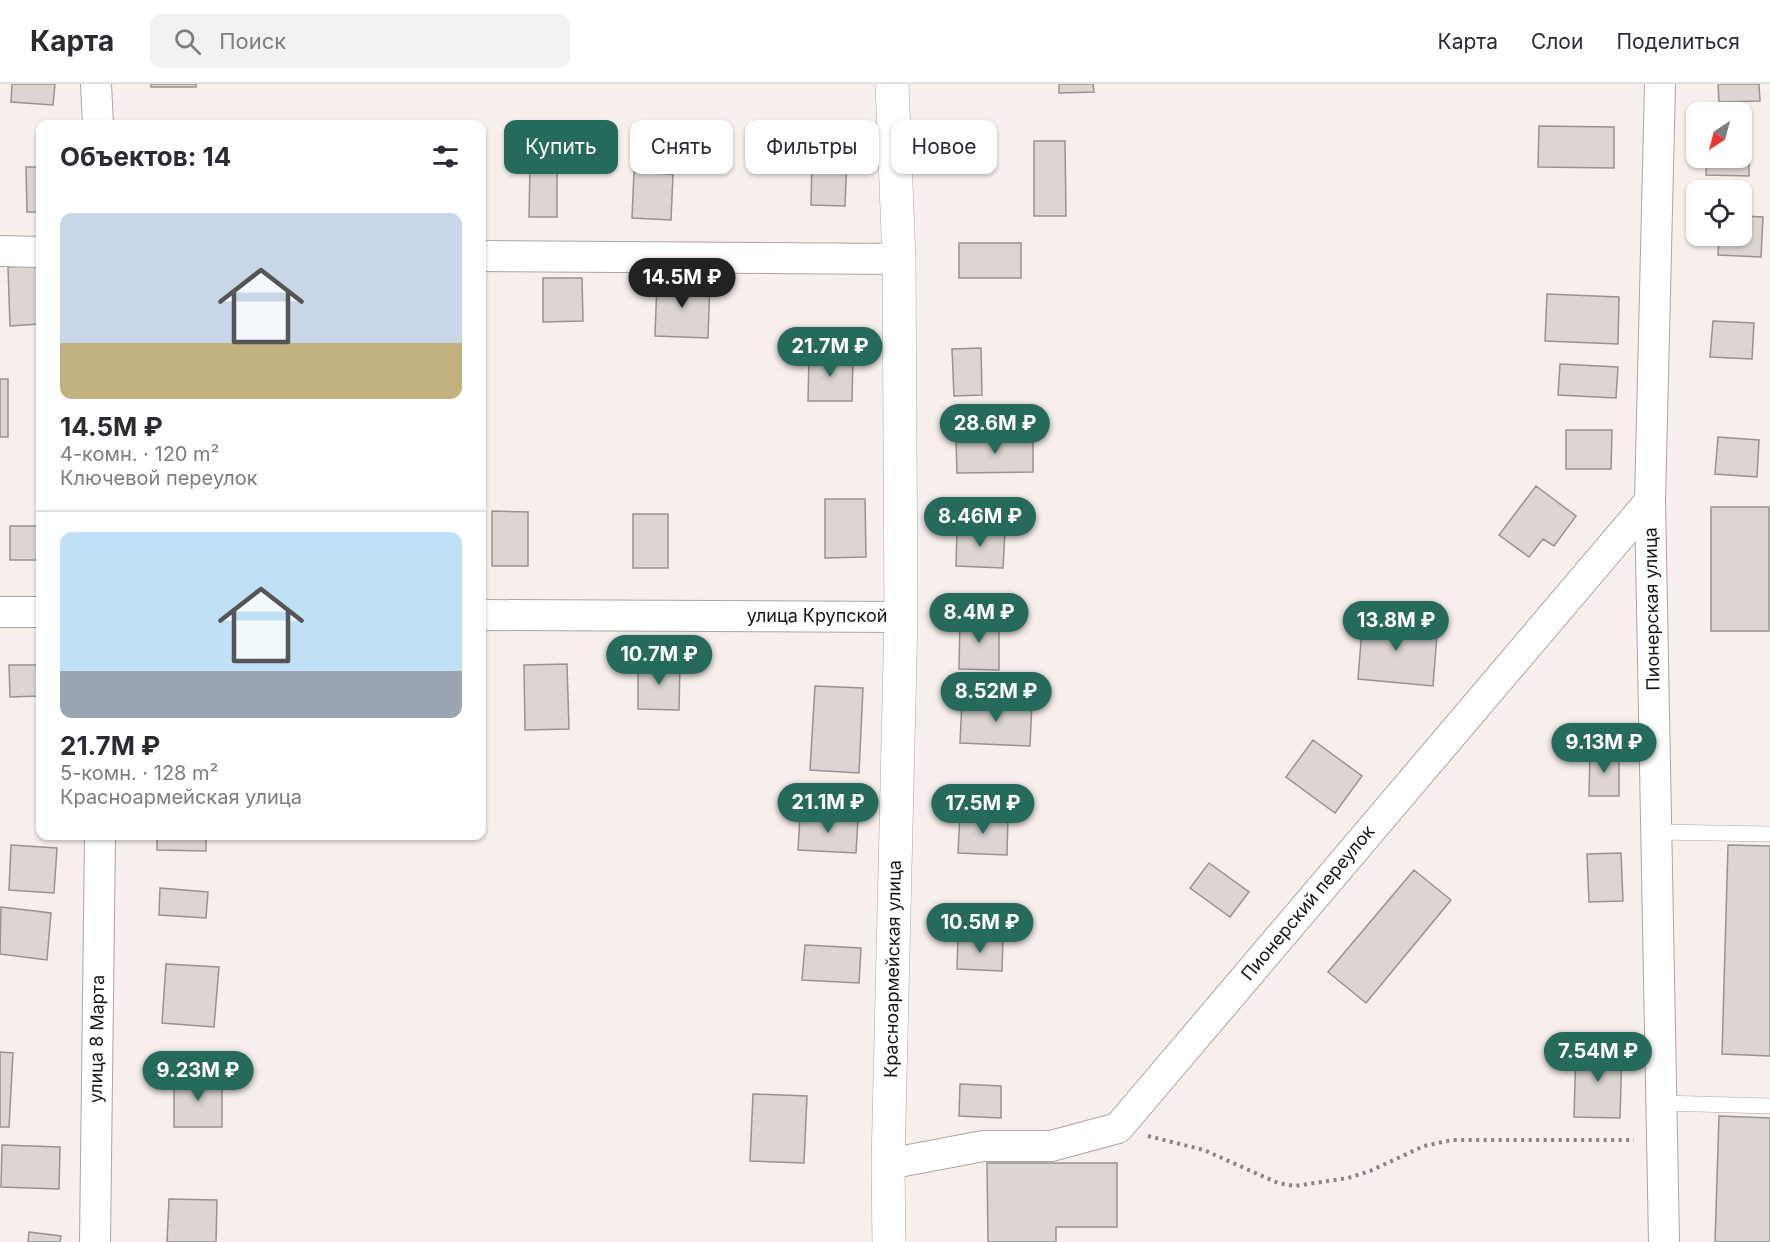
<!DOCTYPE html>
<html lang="ru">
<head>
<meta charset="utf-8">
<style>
  :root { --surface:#fff; --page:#f2f2f3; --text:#2b2b33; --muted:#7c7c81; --line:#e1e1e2; --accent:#266a5b }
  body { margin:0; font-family:Inter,sans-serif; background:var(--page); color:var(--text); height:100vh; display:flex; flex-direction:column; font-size:22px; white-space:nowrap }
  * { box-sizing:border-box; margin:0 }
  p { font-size:20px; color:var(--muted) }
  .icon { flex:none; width:33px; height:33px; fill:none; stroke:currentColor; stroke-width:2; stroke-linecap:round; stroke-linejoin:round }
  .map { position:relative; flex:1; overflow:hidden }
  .panel { position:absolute; left:36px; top:36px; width:450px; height:720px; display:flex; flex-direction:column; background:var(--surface); border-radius:12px; box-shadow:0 2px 4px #0004 }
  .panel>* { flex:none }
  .top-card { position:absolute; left:504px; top:36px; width:570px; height:54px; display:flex; gap:12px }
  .needle { width:39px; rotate:216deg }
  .fabs { position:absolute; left:1686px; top:18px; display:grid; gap:12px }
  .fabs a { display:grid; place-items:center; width:66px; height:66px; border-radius:12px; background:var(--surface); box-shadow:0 2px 4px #0004; font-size:30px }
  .price { position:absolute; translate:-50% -51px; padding:0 14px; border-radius:21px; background:var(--accent); color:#fff; font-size:20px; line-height:39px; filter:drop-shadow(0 2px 3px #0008) }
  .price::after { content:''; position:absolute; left:50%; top:36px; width:18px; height:14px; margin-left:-9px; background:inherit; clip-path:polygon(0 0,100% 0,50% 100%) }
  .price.current { background:#222; color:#fff }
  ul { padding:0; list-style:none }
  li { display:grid; align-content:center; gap:12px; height:318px; padding:0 24px }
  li+li { border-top:2px solid var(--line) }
  li span { display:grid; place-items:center; height:186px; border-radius:12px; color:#555 }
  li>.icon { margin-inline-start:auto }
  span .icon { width:108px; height:108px; fill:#fffc; stroke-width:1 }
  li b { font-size:26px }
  h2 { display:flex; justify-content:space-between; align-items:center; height:72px; padding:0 24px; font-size:26px }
  .pill { padding:0 21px; border-radius:12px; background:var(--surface); box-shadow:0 2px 4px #0004; font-size:21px; line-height:54px }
  .pill.current { background:var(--accent); color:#fff }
  header { display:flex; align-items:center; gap:36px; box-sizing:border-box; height:84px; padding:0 30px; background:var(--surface); border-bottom:2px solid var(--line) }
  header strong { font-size:28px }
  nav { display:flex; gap:33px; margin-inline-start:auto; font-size:21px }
  .search { width:420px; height:54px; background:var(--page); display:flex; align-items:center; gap:15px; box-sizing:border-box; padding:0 21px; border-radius:12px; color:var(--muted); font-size:22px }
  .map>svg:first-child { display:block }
  .building { fill:#dcd5d2; stroke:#989290; stroke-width:1.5 }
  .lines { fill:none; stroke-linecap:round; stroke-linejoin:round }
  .service-casing { stroke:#aca5a3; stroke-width:16 }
  .minor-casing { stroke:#aca5a3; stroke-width:32 }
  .tertiary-casing { stroke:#aca5a3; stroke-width:34 }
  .path { stroke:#898482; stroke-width:4; stroke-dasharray:3 4.5; stroke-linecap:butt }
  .service { stroke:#fff; stroke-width:15 }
  .minor { stroke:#fff; stroke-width:30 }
  .tertiary { stroke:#fff; stroke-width:33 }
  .labels { text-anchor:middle; stroke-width:5; stroke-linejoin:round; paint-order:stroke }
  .street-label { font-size:18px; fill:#181514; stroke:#fff }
</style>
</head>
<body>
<header>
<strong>Карта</strong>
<div class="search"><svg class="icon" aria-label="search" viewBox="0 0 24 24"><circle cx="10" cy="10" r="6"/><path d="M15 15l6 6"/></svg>Поиск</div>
<nav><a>Карта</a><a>Слои</a><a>Поделиться</a></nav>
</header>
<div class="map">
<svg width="1770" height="1158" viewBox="0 0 1770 1158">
  <rect width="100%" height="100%" fill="#f6efec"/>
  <path class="building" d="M12 0H55L53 21 11 18Z
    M151 0H196V3H151Z
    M1059 0H1093L1094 8 1059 9Z
    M1718 0H1759L1760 17 1719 18Z
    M1539 42 1614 43V84L1538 83Z
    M1034 57H1065L1066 132H1034Z
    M1742 59H1749V92L1706 91 1707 74H1742Z
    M812 72 847 73 845 122 811 121Z
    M530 81H557V133H529Z
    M26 83H40V128H27Z
    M482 88H485L483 133H482Z
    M634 88 673 90 671 136 632 134Z
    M1742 132 1763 133 1761 173 1718 171 1719 152H1742Z
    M959 159H1021V194H959Z
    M40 181V240L10 242 8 183Z
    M543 194H582L583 237 543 238Z
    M657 196 710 198 708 254 655 252Z
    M1547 210 1619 213 1618 260 1545 257Z
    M1713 237 1754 239 1752 275 1710 273Z
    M981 264 982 311 954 312 952 265Z
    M809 271 853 272 852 317H808Z
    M1560 280 1618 283 1616 314 1558 311Z
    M0 295H8V353H0Z
    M1566 346H1612L1611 385H1566Z
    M1033 353V388L957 389 956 355Z
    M1718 353 1759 356 1757 393 1715 390Z
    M1536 402 1576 432 1554 462 1543 455 1529 473 1499 451Z
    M825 415H865L866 473 825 474Z
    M1711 423H1769V547H1711Z
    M492 427 528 428V482H492Z
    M633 430H668V484H633Z
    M10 442H40V476H10Z
    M957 445 1005 447 1003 484 956 482Z
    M1363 531 1415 535 1414 548 1437 550 1433 602 1358 595Z
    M960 534 999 535V586L959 585Z
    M638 579 680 580 679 626 638 625Z
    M567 580 569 645 525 646 524 581Z
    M9 581H40V612L10 613Z
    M815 602 863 604 859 689 810 686Z
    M962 616 1032 619 1030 662 960 659Z
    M1313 656 1362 692 1335 729 1286 693Z
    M1590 667H1619V712H1589Z
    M960 730 1008 732 1007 771 958 769Z
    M800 732 858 735 856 769 798 766Z
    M157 752H206V767L157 766Z
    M11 761 57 764 54 809 9 806Z
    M1728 761 1770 762V972L1722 970Z
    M1621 769 1623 817 1589 818 1587 770Z
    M1209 779 1249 808 1230 833 1190 804Z
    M1414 786 1451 816 1366 919 1328 888Z
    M160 804 208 808 206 834 159 831Z
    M1 823 51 829 47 876 0 870Z
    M958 852 1003 854 1002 887 957 885Z
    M805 861 861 864 859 899 802 896Z
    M166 880 219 883 214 943 162 939Z
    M1576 963 1622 964 1620 1034 1574 1033Z
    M0 968 13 969 9 1043H0Z
    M174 994H222V1043H174Z
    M960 1000 1001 1002V1034L959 1032Z
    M753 1010 807 1012 804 1079 750 1077Z
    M1719 1032 1770 1034V1158H1715Z
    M2 1061 60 1063 59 1105 1 1103Z
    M987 1079H1117V1143H1056V1158H988Z
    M169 1115 217 1116 216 1158H167Z
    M29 1148 61 1152 60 1158H28Z"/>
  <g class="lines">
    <defs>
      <path id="service" d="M1656 748 1770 750
        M1661 1019 1770 1022"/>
      <path id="minor" d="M96 0 98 40
        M1660 0 1650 417 1664 1158
        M0 167 40 168
        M482 172 899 175
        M0 528H40
        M482 531 901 533
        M888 1080 983 1062H1051L1118 1044 1650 417
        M95 1158 100 752"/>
      <path id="tertiary" d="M889 1158 888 1080 901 533 899 175 892 0"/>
    </defs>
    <use href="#service" class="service-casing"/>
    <use href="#minor" class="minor-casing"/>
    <use href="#tertiary" class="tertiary-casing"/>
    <path class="path" d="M1148 1052 1204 1066 1278 1099 1295 1102 1348 1094 1370 1087 1424 1062 1452 1056H1634"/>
    <use href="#service" class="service"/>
    <use href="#minor" class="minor"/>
    <use href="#tertiary" class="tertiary"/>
  </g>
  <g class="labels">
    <g class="street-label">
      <text transform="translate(1652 525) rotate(-91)" y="6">Пионерская улица</text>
      <text x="817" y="538">улица Крупской</text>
      <text transform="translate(1308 819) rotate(-50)" y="6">Пионерский переулок</text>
      <text transform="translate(893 885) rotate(-89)" y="6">Красноармейская улица</text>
      <text transform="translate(97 955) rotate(-89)" y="6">улица 8 Марта</text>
    </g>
  </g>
</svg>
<div class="fabs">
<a><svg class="needle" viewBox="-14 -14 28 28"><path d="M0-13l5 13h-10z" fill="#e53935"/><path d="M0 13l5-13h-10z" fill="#7c7c81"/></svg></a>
<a><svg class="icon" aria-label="locate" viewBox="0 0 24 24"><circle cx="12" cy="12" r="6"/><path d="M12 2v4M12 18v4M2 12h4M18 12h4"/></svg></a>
</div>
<b class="price current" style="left:682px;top:225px">14.5M ₽</b>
<b class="price" style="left:830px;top:294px">21.7M ₽</b>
<b class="price" style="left:995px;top:371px">28.6M ₽</b>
<b class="price" style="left:980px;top:464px">8.46M ₽</b>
<b class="price" style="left:979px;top:560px">8.4M ₽</b>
<b class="price" style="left:1396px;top:568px">13.8M ₽</b>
<b class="price" style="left:659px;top:602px">10.7M ₽</b>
<b class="price" style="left:996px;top:639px">8.52M ₽</b>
<b class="price" style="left:1604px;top:690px">9.13M ₽</b>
<b class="price" style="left:828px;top:750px">21.1M ₽</b>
<b class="price" style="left:983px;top:751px">17.5M ₽</b>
<b class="price" style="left:980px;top:870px">10.5M ₽</b>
<b class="price" style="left:1598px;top:999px">7.54M ₽</b>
<b class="price" style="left:198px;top:1018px">9.23M ₽</b>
<div class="top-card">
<a class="pill current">Купить</a>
<a class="pill">Снять</a>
<a class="pill">Фильтры</a>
<a class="pill">Новое</a>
</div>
<section class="panel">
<h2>Объектов: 14<svg class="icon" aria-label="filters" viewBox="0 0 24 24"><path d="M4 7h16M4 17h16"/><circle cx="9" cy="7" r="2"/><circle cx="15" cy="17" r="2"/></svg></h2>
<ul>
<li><span style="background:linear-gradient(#c9d6e8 70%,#c2b280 0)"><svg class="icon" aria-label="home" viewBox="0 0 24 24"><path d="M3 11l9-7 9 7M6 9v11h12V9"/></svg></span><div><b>14.5M ₽</b><p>4-комн. · 120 m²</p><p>Ключевой переулок</p></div></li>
<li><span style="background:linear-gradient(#bfe0f5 75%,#9aa5b1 0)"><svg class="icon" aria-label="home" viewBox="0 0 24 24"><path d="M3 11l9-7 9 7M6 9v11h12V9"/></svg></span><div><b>21.7M ₽</b><p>5-комн. · 128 m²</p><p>Красноармейская улица</p></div></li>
</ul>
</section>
</div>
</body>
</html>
